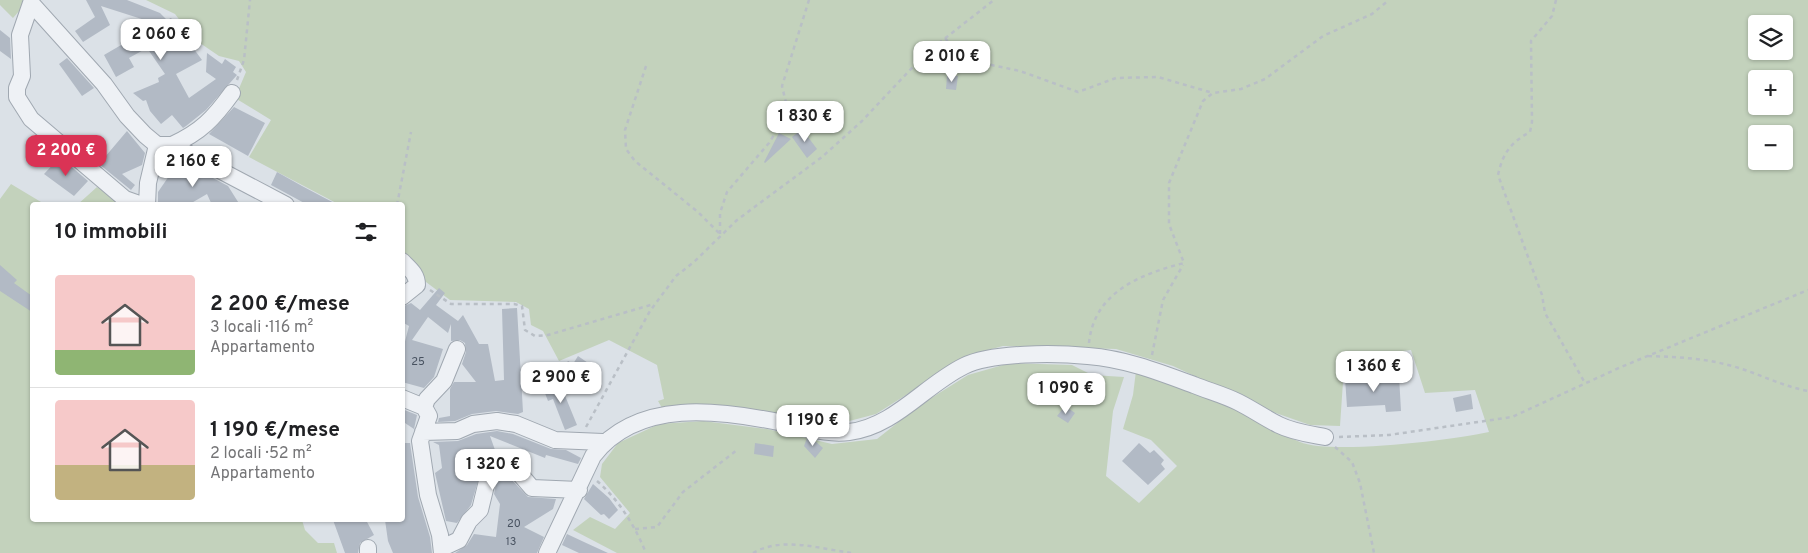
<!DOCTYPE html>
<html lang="it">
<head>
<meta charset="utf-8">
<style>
  :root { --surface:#fff; --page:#f6f6f6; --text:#202124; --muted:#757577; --line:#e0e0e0; --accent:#da3355 }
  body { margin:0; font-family:Overpass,sans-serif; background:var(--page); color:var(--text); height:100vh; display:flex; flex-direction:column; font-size:19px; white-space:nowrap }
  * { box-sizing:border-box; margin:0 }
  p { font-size:16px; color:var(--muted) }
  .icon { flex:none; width:28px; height:28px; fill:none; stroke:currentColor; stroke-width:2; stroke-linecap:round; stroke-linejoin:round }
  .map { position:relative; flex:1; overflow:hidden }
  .sheet { position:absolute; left:30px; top:202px; width:375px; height:320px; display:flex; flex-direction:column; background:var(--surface); border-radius:5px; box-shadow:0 1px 4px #0004 }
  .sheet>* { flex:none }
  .controls { position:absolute; left:1748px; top:15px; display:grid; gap:10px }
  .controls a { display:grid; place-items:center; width:45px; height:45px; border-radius:5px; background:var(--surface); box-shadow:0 1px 4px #0004; font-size:25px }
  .price { position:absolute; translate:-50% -42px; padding:0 11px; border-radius:10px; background:#fff; color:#222; font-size:16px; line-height:32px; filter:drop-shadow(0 1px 2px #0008) }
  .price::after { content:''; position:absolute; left:50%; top:30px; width:15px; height:11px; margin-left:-8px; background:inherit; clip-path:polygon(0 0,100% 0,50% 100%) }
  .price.selected { background:var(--accent); color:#fff }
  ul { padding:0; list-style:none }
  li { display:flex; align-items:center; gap:15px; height:125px; padding:0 25px }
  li+li { border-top:1px solid var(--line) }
  li span { display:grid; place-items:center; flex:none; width:140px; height:100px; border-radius:5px; color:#555 }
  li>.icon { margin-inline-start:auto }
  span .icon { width:60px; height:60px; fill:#fffc; stroke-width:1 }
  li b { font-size:21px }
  h2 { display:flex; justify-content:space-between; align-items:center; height:60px; padding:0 25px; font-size:21px }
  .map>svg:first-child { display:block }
  .green { fill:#c3d2bc; fill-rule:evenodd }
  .building { fill:#b2bac5 }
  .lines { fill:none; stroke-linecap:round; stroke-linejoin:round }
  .minor-casing { stroke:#a0a8b1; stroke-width:18 }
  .path { stroke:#b9bfc6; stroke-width:2.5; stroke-dasharray:4 4; stroke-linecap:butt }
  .minor { stroke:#eef1f5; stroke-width:16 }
  .labels { text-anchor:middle; stroke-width:5; stroke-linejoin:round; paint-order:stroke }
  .number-label { font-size:11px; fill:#485260 }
</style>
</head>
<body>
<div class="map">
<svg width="1808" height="553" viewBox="0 0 1808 553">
  <rect width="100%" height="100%" fill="#dbe1e7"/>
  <path class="green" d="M0 0H25L26 3 13 18 0 5Z
    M146 0H1808V553H617L573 530 590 517 615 529 630 513 600 477 602 464 618 443 659 424 703 421 767 429 832 444 877 439 920 405 968 375 1010 363 1072 365 1092 375 1124 377 1113 411 1106 476 1139 503 1177 466 1151 440 1123 429 1133 395 1136 371C1175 380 1213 398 1249 415 1266 424 1282 435 1300 442 1330 455 1454 440 1489 432L1475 390 1425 393 1411 350 1388 353 1344 367 1340 426 1310 425 1270 411 1173 366 1116 349 1003 346 969 355 876 414 838 424 788 417 662 408 658 401 664 399 657 365 609 340 559 361 543 331 531 325 529 309 516 302 450 300 422 279 403 254 402 205H340L249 157 271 120 235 98 246 72 239 61 219 56 194 39 175 14ZM1756 24H1784V51H1756ZM1756 79H1784V106H1756ZM1756 134H1784V161H1756Z
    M11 184 46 205H32V520H302L305 530 318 543H334L337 553H0V199Z
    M97 187 124 205H77Z"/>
  <path class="building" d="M86 0H127L160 13 167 20 171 18 202 60 176 74 189 98 216 79 206 72 207 53 222 64 225 59 236 67 233 72 237 75 206 110 186 126 183 128 172 115 161 124 150 111 146 100 143 101 133 93 159 82 158 78 165 74 147 48 129 58 134 67 116 77 104 55 128 41 125 36 151 22 101 6 110 25 83 42 75 31 95 17Z
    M0 30 10 38 11 59 0 51Z
    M67 58 94 88 82 96 59 64Z
    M947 76H958L956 90 946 89Z
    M234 107 265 123 248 156 209 134Z
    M802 129 817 149 807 158 792 137Z
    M127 131 145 153 142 165 122 174 135 185 131 190 99 164Z
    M779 133 791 139 765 163 764 162Z
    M60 157 88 181 74 196 44 174Z
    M179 160 228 186 240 205H212L207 194 188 205H158V192L169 176 165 173Z
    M277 172 302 186 338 205H308L271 185Z
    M0 265 17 280 14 283 32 296V312L0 291Z
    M439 288 445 293 436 305 458 321 463 315 479 344H488L495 381 504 380 502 309 517 308 523 412 518 414 496 411 472 414 455 421 438 422 439 418 450 416V389L454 382H476L462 364 466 352 465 343 460 340 451 341V324L448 333 428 317 412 340 443 349 434 377 424 388 402 382V353L409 326 402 322V307L411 303 420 310Z
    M578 356 591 365 588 369 597 376 590 386 580 380 578 383 561 371 568 361 573 364Z
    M1399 376 1401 411 1386 412 1385 405 1347 407 1345 378 1366 377 1367 379Z
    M559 381 577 425 565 430 553 399 548 401 543 388Z
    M1471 394 1473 409 1456 412 1453 398Z
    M1065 406 1075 413 1068 423 1057 416Z
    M402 409 417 415 414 429 402 421Z
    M497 431 513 434 551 449 566 450 581 458 578 464 546 455 545 458 490 436 504 475 506 474 528 497 556 499 553 509 524 527 544 537 537 553H455L467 545 474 534 496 537 500 504 494 494 497 479 490 471 480 474 471 505 457 523 446 521 435 473 442 468 439 445 433 442 458 441 476 434Z
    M807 438 815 441 823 448 815 458 804 446Z
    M402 443H410L418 497 430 537 432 553H393L388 541 385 520H402Z
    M755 443 774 446 773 457 754 454Z
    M1139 443 1150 453 1154 450 1164 460 1161 464 1165 469 1148 485 1122 461Z
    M593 484 609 498 618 510 609 519 604 514 601 515 584 499Z
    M333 520H366L374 535 360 543 358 553H345Z
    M567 534 584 542 608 553H579L562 545Z"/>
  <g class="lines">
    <defs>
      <path id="minor" d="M172 145C201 132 214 118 232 93
        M142 205 125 199 31 119 17 97V88L22 76 20 35 31 3 104 84 127 116 145 135 157 145H172L286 205
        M147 205 148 183 157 145
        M402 261C410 269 417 274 417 285L402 297
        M402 398 424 407 429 416 420 441 428 495 440 535 442 553
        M424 407 427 399 444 381 457 349
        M423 432 457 431 473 424 497 421 516 424 555 440 603 442
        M512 465 532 488 579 490
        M368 548V553
        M442 548 459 540 469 521 480 510 487 481
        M547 553 593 456C638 398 720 410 783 423 805 427 827 435 849 432 894 427 925 385 964 366 992 352 1057 353 1088 356 1126 359 1159 372 1194 385 1209 391 1224 395 1238 402 1252 409 1265 418 1279 425 1293 432 1309 434 1325 437"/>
    </defs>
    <use href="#minor" class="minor-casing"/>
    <path class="path" d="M1556 0 1552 16 1531 41 1532 122 1530 132C1510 143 1503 153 1498 175L1542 295 1545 313 1585 383
      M945 38 963 59 1020 71 1078 92 1116 78 1158 77 1213 93
      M646 66 625 130 626 149 635 161 698 212 719 233
      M237 80 244 60 250 0
      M397 205 411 132
      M720 234V213L727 192 769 143 783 120 787 107 782 86 809 0
      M430 290 451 304H514L522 306 525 330 535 336 548 335 654 304
      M1089 343C1094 292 1141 274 1184 263L1169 224V183L1203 101 1213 93 1241 89 1265 79 1323 36 1372 14 1389 0
      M1152 355 1163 300 1183 265
      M1648 356C1677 357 1704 358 1732 366 1758 373 1781 386 1808 391
      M586 427 650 311 676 276 694 262 737 220 822 157 862 121 925 54 994 0
      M1339 437 1389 435 1512 417 1621 367 1808 290
      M1335 447 1352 462 1360 483 1374 553
      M597 481C619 500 635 526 646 553
      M635 529 657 527 683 492 737 450
      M753 553C782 536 820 549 852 553"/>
    <use href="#minor" class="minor"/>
  </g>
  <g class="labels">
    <g class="number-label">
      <text x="418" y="365">25</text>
      <text x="514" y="527">20</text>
      <text x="511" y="545">13</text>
    </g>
  </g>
</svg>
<div class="controls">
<a><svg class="icon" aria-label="layers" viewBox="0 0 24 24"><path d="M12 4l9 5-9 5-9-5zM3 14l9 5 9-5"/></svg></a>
<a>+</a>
<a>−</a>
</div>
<b class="price" style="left:161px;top:61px">2 060 €</b>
<b class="price" style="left:952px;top:83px">2 010 €</b>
<b class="price" style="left:805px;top:143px">1 830 €</b>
<b class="price selected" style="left:66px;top:177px">2 200 €</b>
<b class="price" style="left:193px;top:188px">2 160 €</b>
<b class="price" style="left:1374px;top:393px">1 360 €</b>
<b class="price" style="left:561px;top:404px">2 900 €</b>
<b class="price" style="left:1066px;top:415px">1 090 €</b>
<b class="price" style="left:813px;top:447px">1 190 €</b>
<b class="price" style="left:493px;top:491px">1 320 €</b>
<section class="sheet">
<h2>10 immobili<svg class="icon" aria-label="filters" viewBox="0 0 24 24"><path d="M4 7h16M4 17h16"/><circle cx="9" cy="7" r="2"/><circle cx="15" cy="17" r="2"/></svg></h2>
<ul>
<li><span style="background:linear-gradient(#f6c9c9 75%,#8fb573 0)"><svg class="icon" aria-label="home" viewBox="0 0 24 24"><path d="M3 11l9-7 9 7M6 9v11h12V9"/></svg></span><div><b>2 200 €/mese</b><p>3 locali · 116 m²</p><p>Appartamento</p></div></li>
<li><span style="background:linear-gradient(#f6c9c9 65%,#c2b280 0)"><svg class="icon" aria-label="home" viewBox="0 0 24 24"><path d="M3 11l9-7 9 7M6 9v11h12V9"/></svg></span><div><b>1 190 €/mese</b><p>2 locali · 52 m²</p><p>Appartamento</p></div></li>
</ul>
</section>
</div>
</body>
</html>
